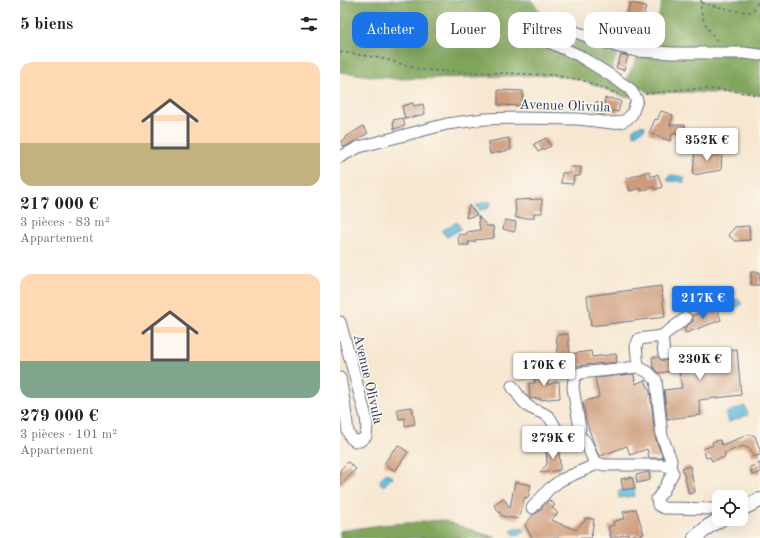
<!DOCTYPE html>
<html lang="fr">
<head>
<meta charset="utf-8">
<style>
  :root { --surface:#fff; --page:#f6f6f6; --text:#202124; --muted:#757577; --accent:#1a73e8 }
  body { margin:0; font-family:"Old Standard TT",serif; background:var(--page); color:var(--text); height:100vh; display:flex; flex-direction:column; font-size:15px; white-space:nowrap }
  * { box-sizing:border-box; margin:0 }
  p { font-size:13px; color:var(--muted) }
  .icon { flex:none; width:22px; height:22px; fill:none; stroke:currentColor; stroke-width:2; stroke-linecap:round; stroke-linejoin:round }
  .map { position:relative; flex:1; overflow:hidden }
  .drawer { display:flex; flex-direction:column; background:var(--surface); width:340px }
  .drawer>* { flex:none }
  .banner { position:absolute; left:12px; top:12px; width:348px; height:36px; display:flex; gap:8px }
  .controls { position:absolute; left:372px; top:490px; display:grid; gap:8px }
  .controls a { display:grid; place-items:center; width:36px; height:36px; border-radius:8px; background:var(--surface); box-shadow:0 4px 16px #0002; font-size:20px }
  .price { position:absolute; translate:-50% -34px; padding:0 9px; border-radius:4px; background:#fff; color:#222; font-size:13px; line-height:26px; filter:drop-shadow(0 1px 2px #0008) }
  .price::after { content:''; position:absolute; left:50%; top:24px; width:12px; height:9px; margin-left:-6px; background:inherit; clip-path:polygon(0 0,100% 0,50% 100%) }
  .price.selected { background:var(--accent); color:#fff }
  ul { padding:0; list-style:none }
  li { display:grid; align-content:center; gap:8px; height:212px; padding:0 20px }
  li span { display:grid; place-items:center; height:124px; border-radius:12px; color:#555 }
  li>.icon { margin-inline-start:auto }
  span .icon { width:72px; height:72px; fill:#fffc; stroke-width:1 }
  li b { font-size:17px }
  h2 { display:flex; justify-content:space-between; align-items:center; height:48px; padding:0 20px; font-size:17px }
  .pill { padding:0 14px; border-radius:12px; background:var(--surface); box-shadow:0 4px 16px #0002; font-size:14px; line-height:36px }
  .pill.selected { background:var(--accent); color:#fff }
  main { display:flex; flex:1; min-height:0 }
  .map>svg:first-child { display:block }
  .forest { fill:#80a65c; stroke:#4e6a5d }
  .water { fill:#5ebbdc; stroke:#3c759d }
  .building { fill:#ce9c7a }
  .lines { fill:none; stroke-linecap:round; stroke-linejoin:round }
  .minor-casing { stroke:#686f86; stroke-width:13 }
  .major-casing { stroke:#686f86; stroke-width:16 }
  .path { stroke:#686f86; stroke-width:1.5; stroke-dasharray:3 3; stroke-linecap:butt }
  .minor { stroke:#fff; stroke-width:11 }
  .major { stroke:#fff; stroke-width:14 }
  .labels { text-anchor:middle; stroke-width:3.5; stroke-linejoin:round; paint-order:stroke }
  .street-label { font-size:14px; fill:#1b2f5e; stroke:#fbf7ec }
</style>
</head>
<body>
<main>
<section class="drawer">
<h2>5 biens<svg class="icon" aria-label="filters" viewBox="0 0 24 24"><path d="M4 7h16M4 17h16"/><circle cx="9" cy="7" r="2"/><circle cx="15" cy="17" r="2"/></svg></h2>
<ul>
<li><span style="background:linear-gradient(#ffd9b3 65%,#c2b280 0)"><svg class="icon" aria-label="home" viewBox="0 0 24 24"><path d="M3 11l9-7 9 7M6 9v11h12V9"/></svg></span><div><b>217 000 €</b><p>3 pièces · 83 m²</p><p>Appartement</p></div></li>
<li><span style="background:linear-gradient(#ffd9b3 70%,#7fa58c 0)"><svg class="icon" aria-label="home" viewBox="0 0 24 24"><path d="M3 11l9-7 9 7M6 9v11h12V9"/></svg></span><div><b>279 000 €</b><p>3 pièces · 101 m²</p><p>Appartement</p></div></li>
</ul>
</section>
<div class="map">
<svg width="420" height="538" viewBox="0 0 420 538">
  <rect width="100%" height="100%" fill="#fbf7ec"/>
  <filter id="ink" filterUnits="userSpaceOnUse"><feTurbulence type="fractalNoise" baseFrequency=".025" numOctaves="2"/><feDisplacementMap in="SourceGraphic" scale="8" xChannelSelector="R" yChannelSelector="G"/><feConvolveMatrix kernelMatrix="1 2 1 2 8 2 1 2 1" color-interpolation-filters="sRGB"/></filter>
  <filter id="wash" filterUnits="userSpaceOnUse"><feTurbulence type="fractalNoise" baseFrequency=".012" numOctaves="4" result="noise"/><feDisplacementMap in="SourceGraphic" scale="16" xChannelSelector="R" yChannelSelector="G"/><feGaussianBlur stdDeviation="0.9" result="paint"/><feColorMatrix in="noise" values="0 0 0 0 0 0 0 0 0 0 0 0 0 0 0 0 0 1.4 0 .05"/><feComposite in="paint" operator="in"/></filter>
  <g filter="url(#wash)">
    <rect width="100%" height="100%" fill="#f7e7d1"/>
    <path class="forest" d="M0 0H191L209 23 279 47 270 74 295 95 285 97 242 80 213 75 56 79 0 72Z
      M317 0H420V95L349 92 310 93 286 79 317 22 322 2Z
      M102 520 156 538H0V531L41 525Z"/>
    <path class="water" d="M301 125 305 126V128L296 135 293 134V131L295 128Z
      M389 133 393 136 389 143 390 147 386 149 381 145Z
      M330 175 340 176 345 178 343 183 340 181H328V179Z
      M145 202H151L149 208 139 210 137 208V205Z
      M117 222 121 229 107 237 102 231Z
      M399 299 402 305 388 310 385 308 386 303Z
      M405 406 408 415 389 422 386 413Z
      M46 473 53 477 52 479H50L45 485H42L40 483 41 478Z
      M295 488 294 496 279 498 278 491Z
      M174 528H183L185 530 182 533 174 535 171 532Z"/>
    <g id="blocks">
      <path class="building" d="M290 3 306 6 302 23 297 22 296 27 287 25 288 20H286Z
        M281 55 288 56 284 70 276 68Z
        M158 90 183 91 182 106 158 105Z
        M265 98 268 99 269 98 281 101 278 112 268 110 267 113 254 109 256 102 264 104Z
        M73 103 74 106 83 104 85 114 65 119 62 106Z
        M321 111 333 115 330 125H345V133L332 134 330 141 309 133 315 119 317 120Z
        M63 118 65 126 54 129 53 120Z
        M23 126 28 133 4 147 1 141 6 139V137Z
        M169 138 171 150 150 154 148 142Z
        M206 138 211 146 198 152 194 144Z
        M355 150 382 151 381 170 353 175Z
        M230 167H241L240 176H234L233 184 221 183 222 173H230Z
        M309 171 311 177 318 174 322 187 315 190 314 187 301 191 300 188 290 191 286 179Z
        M202 199V213H194V218H176L175 200Z
        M129 205 137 215 126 218Z
        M138 216 147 226H153L154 238 135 240V242H128L129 245H119L118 235 127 234V232L140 230Z
        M165 220 176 222 175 230 174 232 163 229Z
        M409 226 410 240 395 241 388 235 395 227Z
        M411 272H420L419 285H411Z
        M321 286 325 317 251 326 247 296Z
        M376 307 381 320 346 333 344 328 353 321 352 316Z
        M228 334 230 354 251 351 252 357 276 354 277 362 233 366 234 369 222 371 221 363H219L216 335Z
        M397 349 401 395 359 400 361 415 327 419 324 390 342 388 339 370 318 373 313 367 312 357H318L321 360 324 361 329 359 357 355 358 357H362V360L378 357V351Z
        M207 370 208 385 219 381 220 398 199 400V398L190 399 189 383H195L194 371Z
        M294 374 295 384 305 380 310 392 315 437 323 458H309L307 449 290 455 287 446 260 456 257 452 246 421 243 402 259 397 255 378Z
        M72 407 75 424 65 426V418L59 419 57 409Z
        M410 434 415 436 420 450V455L413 457 410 449 403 446 384 453 385 457 372 461 370 457 366 458 363 449 373 445 372 442 380 440 382 445Z
        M58 445 68 452 55 471 44 464 54 449 55 450Z
        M211 445H219L220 470 200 473 207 464 206 449H211Z
        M8 462 16 469 0 486V470Z
        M420 463V473L412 475 410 467Z
        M350 466 355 492 349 494 342 468Z
        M309 472 310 480 297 483 296 475Z
        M292 477 295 488 283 490 281 479Z
        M175 482 191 485 188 498 185 497 178 519 162 516 154 505 163 498 170 508Z
        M209 500 215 505 212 508 218 513 211 520 236 530 241 524 245 521V518L254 519 251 538H192L185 525 193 515 197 513Z
        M296 509 304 534 296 536 295 534 289 536 288 534 271 538 268 527 274 525 273 522 285 518 283 512Z"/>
    </g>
  </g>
  <g filter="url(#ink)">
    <use href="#blocks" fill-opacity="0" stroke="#686f86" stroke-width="1"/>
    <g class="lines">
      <defs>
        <path id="minor" d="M0 157 19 147 107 124 144 119 177 118 238 119 272 123 281 122 287 119 292 114 297 100 290 89 270 75 238 55 200 38 197 35 196 27C199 23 203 23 209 23L279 47 296 51 332 53H404L420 55
          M0 322 26 417 27 426 26 436 20 441H15L11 438 8 432 4 401 0 378
          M322 336 324 354
          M298 367 296 346 299 339 322 336 346 318
          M172 386C177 393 182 402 189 407 195 411 204 412 209 417 214 422 214 430 222 433 229 435 238 433 243 439 253 449 247 462 265 465H323L330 467 333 473 323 491 317 499 318 505 324 508 379 509
          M238 435 240 429 233 388 234 378 240 373 298 367 308 372 316 380 322 436 331 460 330 467
          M192 508 209 489 221 480 257 464"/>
        <path id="major" d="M401 509 420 500
          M355 538 369 526 381 519"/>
      </defs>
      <use href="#minor" class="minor-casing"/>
      <use href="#major" class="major-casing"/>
      <path class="path" d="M361 0C359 17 368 31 379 43
        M361 3 397 11 412 12 419 0
        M0 52 41 58 82 70 213 75 242 80 278 94
        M305 94 345 89H378L420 95"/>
      <use href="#minor" class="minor"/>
      <use href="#major" class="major"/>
    </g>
  </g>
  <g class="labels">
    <g class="street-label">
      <text transform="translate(225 105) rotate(2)" y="5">Avenue Olivula</text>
      <text transform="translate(29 379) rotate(77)" y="5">Avenue Olivula</text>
    </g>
  </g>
</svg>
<div class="controls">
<a><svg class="icon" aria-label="locate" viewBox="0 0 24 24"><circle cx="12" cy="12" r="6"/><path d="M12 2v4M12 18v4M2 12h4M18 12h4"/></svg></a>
</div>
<b class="price" style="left:367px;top:162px">352K €</b>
<b class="price selected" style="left:363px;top:320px">217K €</b>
<b class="price" style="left:360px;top:381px">230K €</b>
<b class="price" style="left:204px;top:387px">170K €</b>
<b class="price" style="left:213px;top:460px">279K €</b>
<div class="banner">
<a class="pill selected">Acheter</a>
<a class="pill">Louer</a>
<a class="pill">Filtres</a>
<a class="pill">Nouveau</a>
</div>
</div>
</main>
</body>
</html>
